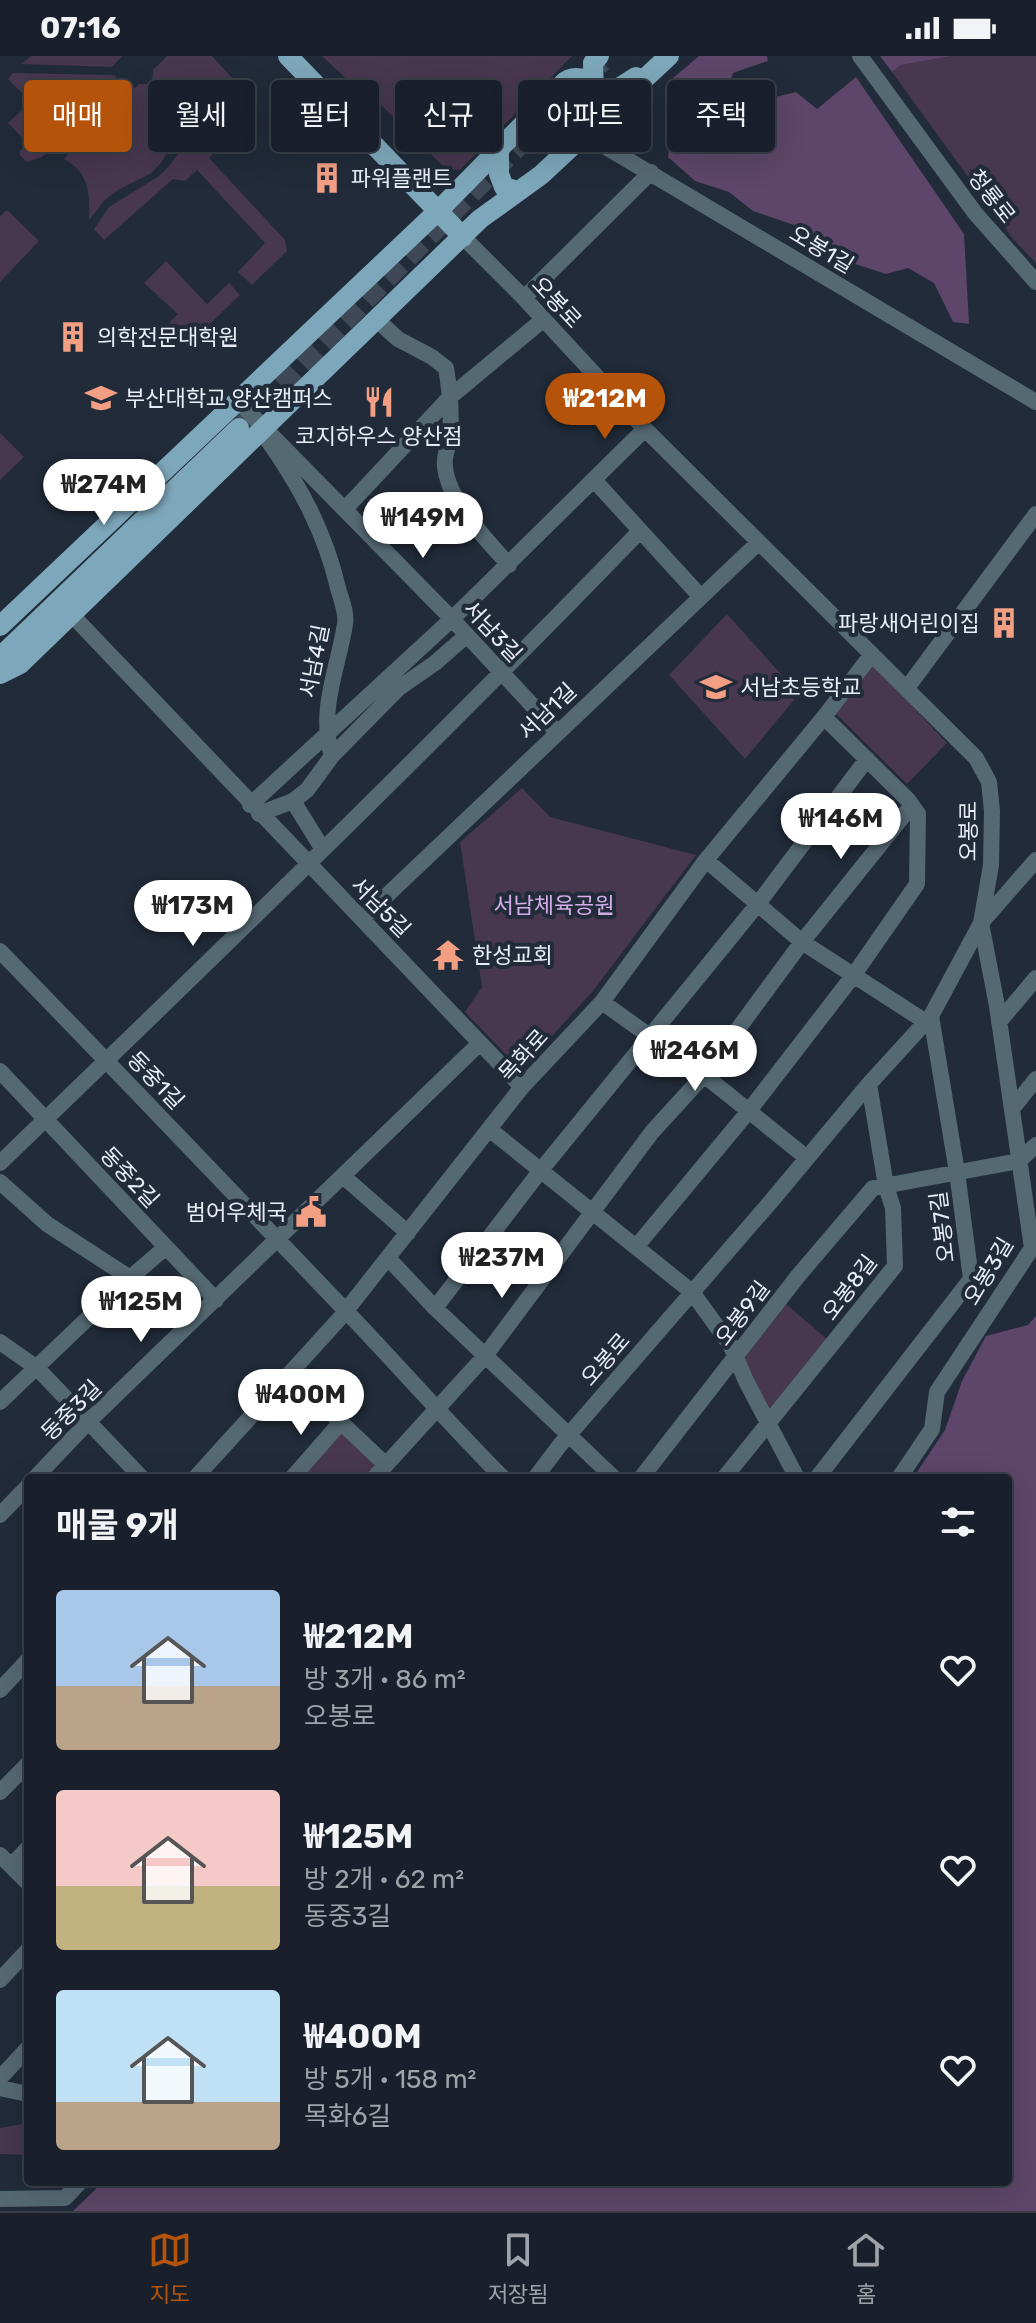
<!DOCTYPE html>
<html lang="ko">
<head>
<meta charset="utf-8">
<style>
  :root { --surface:#19202b; --page:#222833; --text:#f1f3f6; --muted:#9fa3a9; --line:#373e47; --accent:#b45309 }
  body { margin:0; font-family:Rubik,"Noto Sans KR",sans-serif; background:var(--page); color:var(--text); height:100vh; display:flex; flex-direction:column; font-size:30px; white-space:nowrap }
  * { box-sizing:border-box; margin:0 }
  p { font-size:26px; color:var(--muted) }
  .icon { flex:none; width:44px; height:44px; fill:none; stroke:currentColor; stroke-width:2; stroke-linecap:round; stroke-linejoin:round }
  .map { position:relative; flex:1; overflow:hidden }
  .details { position:absolute; left:24px; top:1418px; width:988px; height:712px; display:flex; flex-direction:column; background:var(--surface); border-radius:8px; box-shadow:0 8px 32px #0002,0 0 0 2px var(--line) }
  .details>* { flex:none }
  .top-card { position:absolute; left:24px; top:24px; width:988px; height:72px; display:flex; gap:16px }
  .price { position:absolute; translate:-50% -68px; padding:0 18px; border-radius:28px; background:#fff; color:#222; font-size:26px; line-height:52px; filter:drop-shadow(0 2px 4px #0008) }
  .price::after { content:''; position:absolute; left:50%; top:48px; width:24px; height:18px; margin-left:-12px; background:inherit; clip-path:polygon(0 0,100% 0,50% 100%) }
  .price.selected { background:var(--accent); color:#fff }
  ul { padding:0; list-style:none }
  li { display:flex; align-items:center; gap:24px; height:200px; padding:0 32px }
  li span { display:grid; place-items:center; flex:none; width:224px; height:160px; border-radius:8px; color:#555 }
  li>.icon { margin-inline-start:auto }
  span .icon { width:96px; height:96px; fill:#fffc; stroke-width:1 }
  li b { font-size:34px }
  h2 { display:flex; justify-content:space-between; align-items:center; height:96px; padding:0 32px; font-size:34px }
  .tag { padding:0 28px; border-radius:8px; background:var(--surface); box-shadow:0 8px 32px #0002,0 0 0 2px var(--line); font-size:28px; line-height:72px }
  .tag.selected { background:var(--accent); color:#fff }
  .status { display:flex; justify-content:space-between; align-items:center; height:56px; padding:0 40px; background:var(--surface); direction:ltr }
  .status svg { height:22px; fill:currentColor }
  .menu { display:flex; justify-content:space-around; align-items:center; height:112px; border-top:2px solid var(--line); background:var(--surface); font-size:22px; color:var(--muted) }
  .menu a { display:grid; justify-items:center; gap:4px }
  .menu .selected { color:var(--accent) }
  .map>svg:first-child { display:block }
  .green { fill:#47374f }
  .forest { fill:#5d4669 }
  .lines { fill:none; stroke-linecap:round; stroke-linejoin:round }
  .major-tunnel { stroke:#3f4856; stroke-width:20; stroke-dasharray:20 10; stroke-linecap:butt }
  .minor { stroke:#556973; stroke-width:16 }
  .major { stroke:#7da7ba; stroke-width:20 }
  .labels { text-anchor:middle; stroke-width:8; stroke-linejoin:round; paint-order:stroke }
  .poi-label { font-size:22px; fill:#e8eef7; stroke:#212b39; text-anchor:start }
  .street-label { font-size:22px; fill:#e8eef7; stroke:#212b39 }
  .park-label { font-size:22px; fill:#d4ade9; stroke:#212b39 }
</style>
</head>
<body>
<div class="status"><b>07:16</b><svg viewBox="0 0 49 12"><path d="M0 12V9h3v3zM5 12V6h3v6zM10 12V3h3v9zM15 12V0h3v12zM26 1h20v11H26zM47 4h2v5h-2z"/></svg></div>
<div class="map">
<svg width="1036" height="2155" viewBox="0 0 1036 2155">
  <rect width="100%" height="100%" fill="#212b39"/>
  <path class="green" d="M31 0H122L112 11 22 8Z
    M167 0H212L245 36 227 53 192 66 180 76 161 107 150 118 118 134 105 144 89 164C90 137 89 116 64 103L75 91 73 87 111 49 114 52 139 28H152L153 14Z
    M322 0H572L460 114 445 112 381 49 354 30Z
    M952 0H1036V207L1013 183 892 16 901 9Z
    M13 17 110 19 117 20 100 35 105 41 42 101 27 106 20 99V95L28 88 8 67 31 46 8 23Z
    M251 45V58L209 102 285 184 287 195 252 229 238 216 265 187 197 114 185 125 173 123 104 184 94 173 109 151 159 120 171 108 187 84 198 75 237 56Z
    M7 154 39 185 0 226V160Z
    M166 205 207 248 229 227 240 239 187 290 167 269 178 258 144 227Z
    M0 377 24 401 0 424Z
    M727 558 799 638 745 703 669 619Z
    M873 609 947 687 907 728 836 658Z
    M522 732 550 761 696 799 593 935 521 1014 465 956 482 931 460 786Z
    M786 1248 827 1283 769 1355 743 1304Z
    M342 1374 380 1410 369 1422H298Z
    M28 2067V2099L0 2098V2072Z"/>
  <path class="forest" d="M699 0H767L768 5 733 17 717 63 716 86 748 85 765 65 760 52 767 43 796 36 817 53 856 21 964 178 969 268 953 266 934 227 908 212 886 218 846 205 797 170 753 155 729 136 695 125 668 101 676 36 673 22Z
    M880 0H952L901 9 892 16Z
    M1036 1260V2155H73L103 2126H1008V1422H913L945 1374 962 1325 986 1280 1028 1269Z"/>
  <g class="lines">
    <path class="major-tunnel" d="M239 372 602 6"/>
    <path class="minor" d="M860 0 975 157 1036 226
      M584 78 1036 346
      M463 181 524 242 645 373 976 702 989 726 992 755 991 809 981 867 931 960 869 1028 773 1143 560 1389 535 1422
      M524 242 651 116
      M377 264 398 283 432 301 446 312C450 335 452 357 450 380 449 390 443 401 445 411 448 445 487 484 509 509
      M238 345 452 563 557 676
      M267 383C300 430 325 476 338 532 341 543 347 557 345 568 338 613 318 654 332 700
      M594 424 700 540
      M345 453 450 341 544 263
      M72 559 522 1031
      M907 632 1036 458
      M293 745 322 792
      M250 749 452 563 645 373
      M259 758 293 745 307 734 332 700 399 632 435 607 467 579
      M706 804 802 886 926 966
      M362 863 758 487
      M0 895C116 1014 230 1134 345 1254 398 1309 448 1367 503 1422
      M602 946 704 1019 807 1102
      M999 966 1036 922
      M0 1015 216 1244
      M1012 1053 1036 1023
      M489 1073 692 1236 731 1290 746 1325 797 1422
      M0 1107C216 899 432 690 640 475
      M344 1121 408 1177
      M0 1126 47 1168 130 1222
      M636 1191 748 1056 853 920 917 828 918 758 908 744 824 661
      M388 1202 435 1252 614 1422
      M435 1252 541 1114 757 849 867 703
      M0 1286 37 1312 142 1422
      M290 1318 386 1409
      M0 1346 130 1222 166 1191
      M35 1422 89 1365 480 987
      M195 1422 341 1261 522 1031 602 946 706 804 824 661 872 598
      M292 1422 341 1366
      M374 1422 485 1300 652 1076 704 1019 802 886 912 749
      M641 1422 798 1220 873 1132 1019 1105 1036 1089
      M724 1422 895 1210 893 1152 886 1130 869 1028
      M817 1422 971 1223 957 1116 931 960
      M899 1422 932 1373 937 1336 1032 1192 997 950 981 867 1036 804
      M0 1459 28 1430
      M0 1634 28 1604
      M0 1736 28 1708
      M0 1799 28 1827
      M11 1810 28 1792
      M0 1924 28 1894
      M0 2022 28 1992
      M0 2032 28 2038
      M0 2143 65 2142 80 2126"/>
    <path class="major" d="M288 0 463 181
      M599 0 593 7 594 35 617 33 636 21
      M558 40a18 18 0 1 1 36 0a18 18 0 1 1-36 0Z
      M499 93V118L504 131 518 135
      M0 570 439 154 560 31
      M0 601 239 372
      M0 618 20 608 480 163 541 119 669 0"/>
  </g>
  <defs>
    <symbol id="building-bare" viewBox="-9 -9 18 18"><path d="M-4-6H4V6H1V3H-1V6H-4ZM-2.5-4.3h1.7v1.8h-1.7ZM.8-4.3h1.7v1.8H.8ZM-2.5-1h1.7V.8h-1.7ZM.8-1h1.7V.8H.8Z" fill="#f39f83" stroke="#212b39" stroke-width="2.5" paint-order="stroke"/></symbol>
    <symbol id="university-bare" viewBox="-9 -9 18 18"><path d="M0-5L7-2L0 1L-7-2ZM-4 1L0 2.5L4 1V4Q0 6-4 4Z" fill="#f39f83" stroke="#212b39" stroke-width="2.5" paint-order="stroke"/></symbol>
    <symbol id="restaurant-bare" viewBox="-9 -9 18 18"><path d="M-5-6h1v4h1v-4h1v4h1v-4h1v5L-1.5 .5V6h-2V.5L-5-1ZM5-6V6H3V1.5H1.5Q1.5-4 5-6Z" fill="#f39f83" stroke="#212b39" stroke-width="2.5" paint-order="stroke"/></symbol>
    <symbol id="school-bare" viewBox="-9 -9 18 18"><path d="M0-5L7-2L0 1L-7-2ZM-4 1L0 2.5L4 1V4Q0 6-4 4Z" fill="#f39f83" stroke="#212b39" stroke-width="2.5" paint-order="stroke"/></symbol>
    <symbol id="temple-bare" viewBox="-9 -9 18 18"><path d="M0-6L5-2H3V0L6.5 2.5H4V6H1.5V3h-3V6H-4V2.5H-6.5L-3 0V-2H-5Z" fill="#f39f83" stroke="#212b39" stroke-width="2.5" paint-order="stroke"/></symbol>
    <symbol id="civic-bare" viewBox="-9 -9 18 18"><path d="M-.6-6.5H3V-4.5H.6V-3L4-1V1h2V6H-6V1h2V-1L-.6-3ZM-1.2 2.5V6h2.4V2.5Z" fill="#f39f83" stroke="#212b39" stroke-width="2.5" paint-order="stroke"/></symbol>
  </defs>
  <g fill-rule="evenodd">
    <use href="#building-bare" x="305" y="100" width="44" height="44"/>
    <use href="#building-bare" x="51" y="259" width="44" height="44"/>
    <use href="#university-bare" x="79" y="320" width="44" height="44"/>
    <use href="#restaurant-bare" x="357" y="324" width="44" height="44"/>
    <use href="#building-bare" x="982" y="545" width="44" height="44"/>
    <use href="#school-bare" x="694" y="609" width="44" height="44"/>
    <use href="#temple-bare" x="426" y="877" width="44" height="44"/>
    <use href="#civic-bare" x="289" y="1134" width="44" height="44"/>
  </g>
  <g class="labels">
    <g class="poi-label">
      <text x="351" y="130">파워플랜트</text>
      <text x="97" y="289">의학전문대학원</text>
      <text x="125" y="350">부산대학교 양산캠퍼스</text>
      <text x="379" y="388" text-anchor="middle">코지하우스 양산점</text>
      <text x="980" y="575" text-anchor="end">파랑새어린이집</text>
      <text x="740" y="639">서남초등학교</text>
      <text x="472" y="907">한성교회</text>
      <text x="287" y="1164" text-anchor="end">범어우체국</text>
    </g>
    <g class="street-label">
      <text transform="translate(992 140) rotate(52)" y="8">청룡로</text>
      <text transform="translate(822 193) rotate(31)" y="8">오봉1길</text>
      <text transform="translate(557 246) rotate(47)" y="8">오봉로</text>
      <text transform="translate(493 575) rotate(47)" y="8">서남3길</text>
      <text transform="translate(314 605) rotate(-79)" y="8">서남4길</text>
      <text transform="translate(547 655) rotate(-44)" y="8">서남1길</text>
      <text transform="translate(968 775) rotate(-90)" y="8">오봉로</text>
      <text transform="translate(381 851) rotate(45)" y="8">서남5길</text>
      <text transform="translate(523 999) rotate(-48)" y="8">목화로</text>
      <text transform="translate(156 1024) rotate(46)" y="8">동중1길</text>
      <text transform="translate(130 1121) rotate(47)" y="8">동중2길</text>
      <text transform="translate(942 1171) rotate(-97)" y="8">오봉7길</text>
      <text transform="translate(988 1215) rotate(-59)" y="8">오봉3길</text>
      <text transform="translate(849 1231) rotate(-53)" y="8">오봉8길</text>
      <text transform="translate(742 1257) rotate(-53)" y="8">오봉9길</text>
      <text transform="translate(605 1303) rotate(-49)" y="8">오봉로</text>
      <text transform="translate(71 1354) rotate(-45)" y="8">동중3길</text>
    </g>
    <g class="park-label">
      <text x="554" y="857">서남체육공원</text>
    </g>
  </g>
</svg>
<b class="price selected" style="left:605px;top:385px">₩212M</b>
<b class="price" style="left:104px;top:471px">₩274M</b>
<b class="price" style="left:423px;top:504px">₩149M</b>
<b class="price" style="left:841px;top:805px">₩146M</b>
<b class="price" style="left:193px;top:892px">₩173M</b>
<b class="price" style="left:695px;top:1037px">₩246M</b>
<b class="price" style="left:502px;top:1244px">₩237M</b>
<b class="price" style="left:141px;top:1288px">₩125M</b>
<b class="price" style="left:301px;top:1381px">₩400M</b>
<div class="top-card">
<a class="tag selected">매매</a>
<a class="tag">월세</a>
<a class="tag">필터</a>
<a class="tag">신규</a>
<a class="tag">아파트</a>
<a class="tag">주택</a>
</div>
<section class="details">
<h2>매물 9개<svg class="icon" aria-label="filters" viewBox="0 0 24 24"><path d="M4 7h16M4 17h16"/><circle cx="9" cy="7" r="2"/><circle cx="15" cy="17" r="2"/></svg></h2>
<ul>
<li><span style="background:linear-gradient(#a9c7e8 60%,#b9a48a 0)"><svg class="icon" aria-label="home" viewBox="0 0 24 24"><path d="M3 11l9-7 9 7M6 9v11h12V9"/></svg></span><div><b>₩212M</b><p>방 3개 · 86 m²</p><p>오봉로</p></div><svg class="icon" aria-label="heart" viewBox="0 0 24 24"><path d="M12 20l-8-8c-3-5 5-10 8-4 3-6 11-1 8 4z"/></svg></li>
<li><span style="background:linear-gradient(#f6c9c9 60%,#c2b280 0)"><svg class="icon" aria-label="home" viewBox="0 0 24 24"><path d="M3 11l9-7 9 7M6 9v11h12V9"/></svg></span><div><b>₩125M</b><p>방 2개 · 62 m²</p><p>동중3길</p></div><svg class="icon" aria-label="heart" viewBox="0 0 24 24"><path d="M12 20l-8-8c-3-5 5-10 8-4 3-6 11-1 8 4z"/></svg></li>
<li><span style="background:linear-gradient(#bfe0f5 70%,#b9a48a 0)"><svg class="icon" aria-label="home" viewBox="0 0 24 24"><path d="M3 11l9-7 9 7M6 9v11h12V9"/></svg></span><div><b>₩400M</b><p>방 5개 · 158 m²</p><p>목화6길</p></div><svg class="icon" aria-label="heart" viewBox="0 0 24 24"><path d="M12 20l-8-8c-3-5 5-10 8-4 3-6 11-1 8 4z"/></svg></li>
</ul>
</section>
</div>
<nav class="menu">
<a class="selected"><svg class="icon" aria-label="map" viewBox="0 0 24 24"><path d="M3 6l6-2 6 2 6-2v14l-6 2-6-2-6 2zM9 4v14M15 6v14"/></svg>지도</a>
<a><svg class="icon" aria-label="saved" viewBox="0 0 24 24"><path d="M7 4h10v16l-5-4-5 4z"/></svg>저장됨</a>
<a><svg class="icon" aria-label="home" viewBox="0 0 24 24"><path d="M3 11l9-7 9 7M6 9v11h12V9"/></svg>홈</a>
</nav>
</body>
</html>
